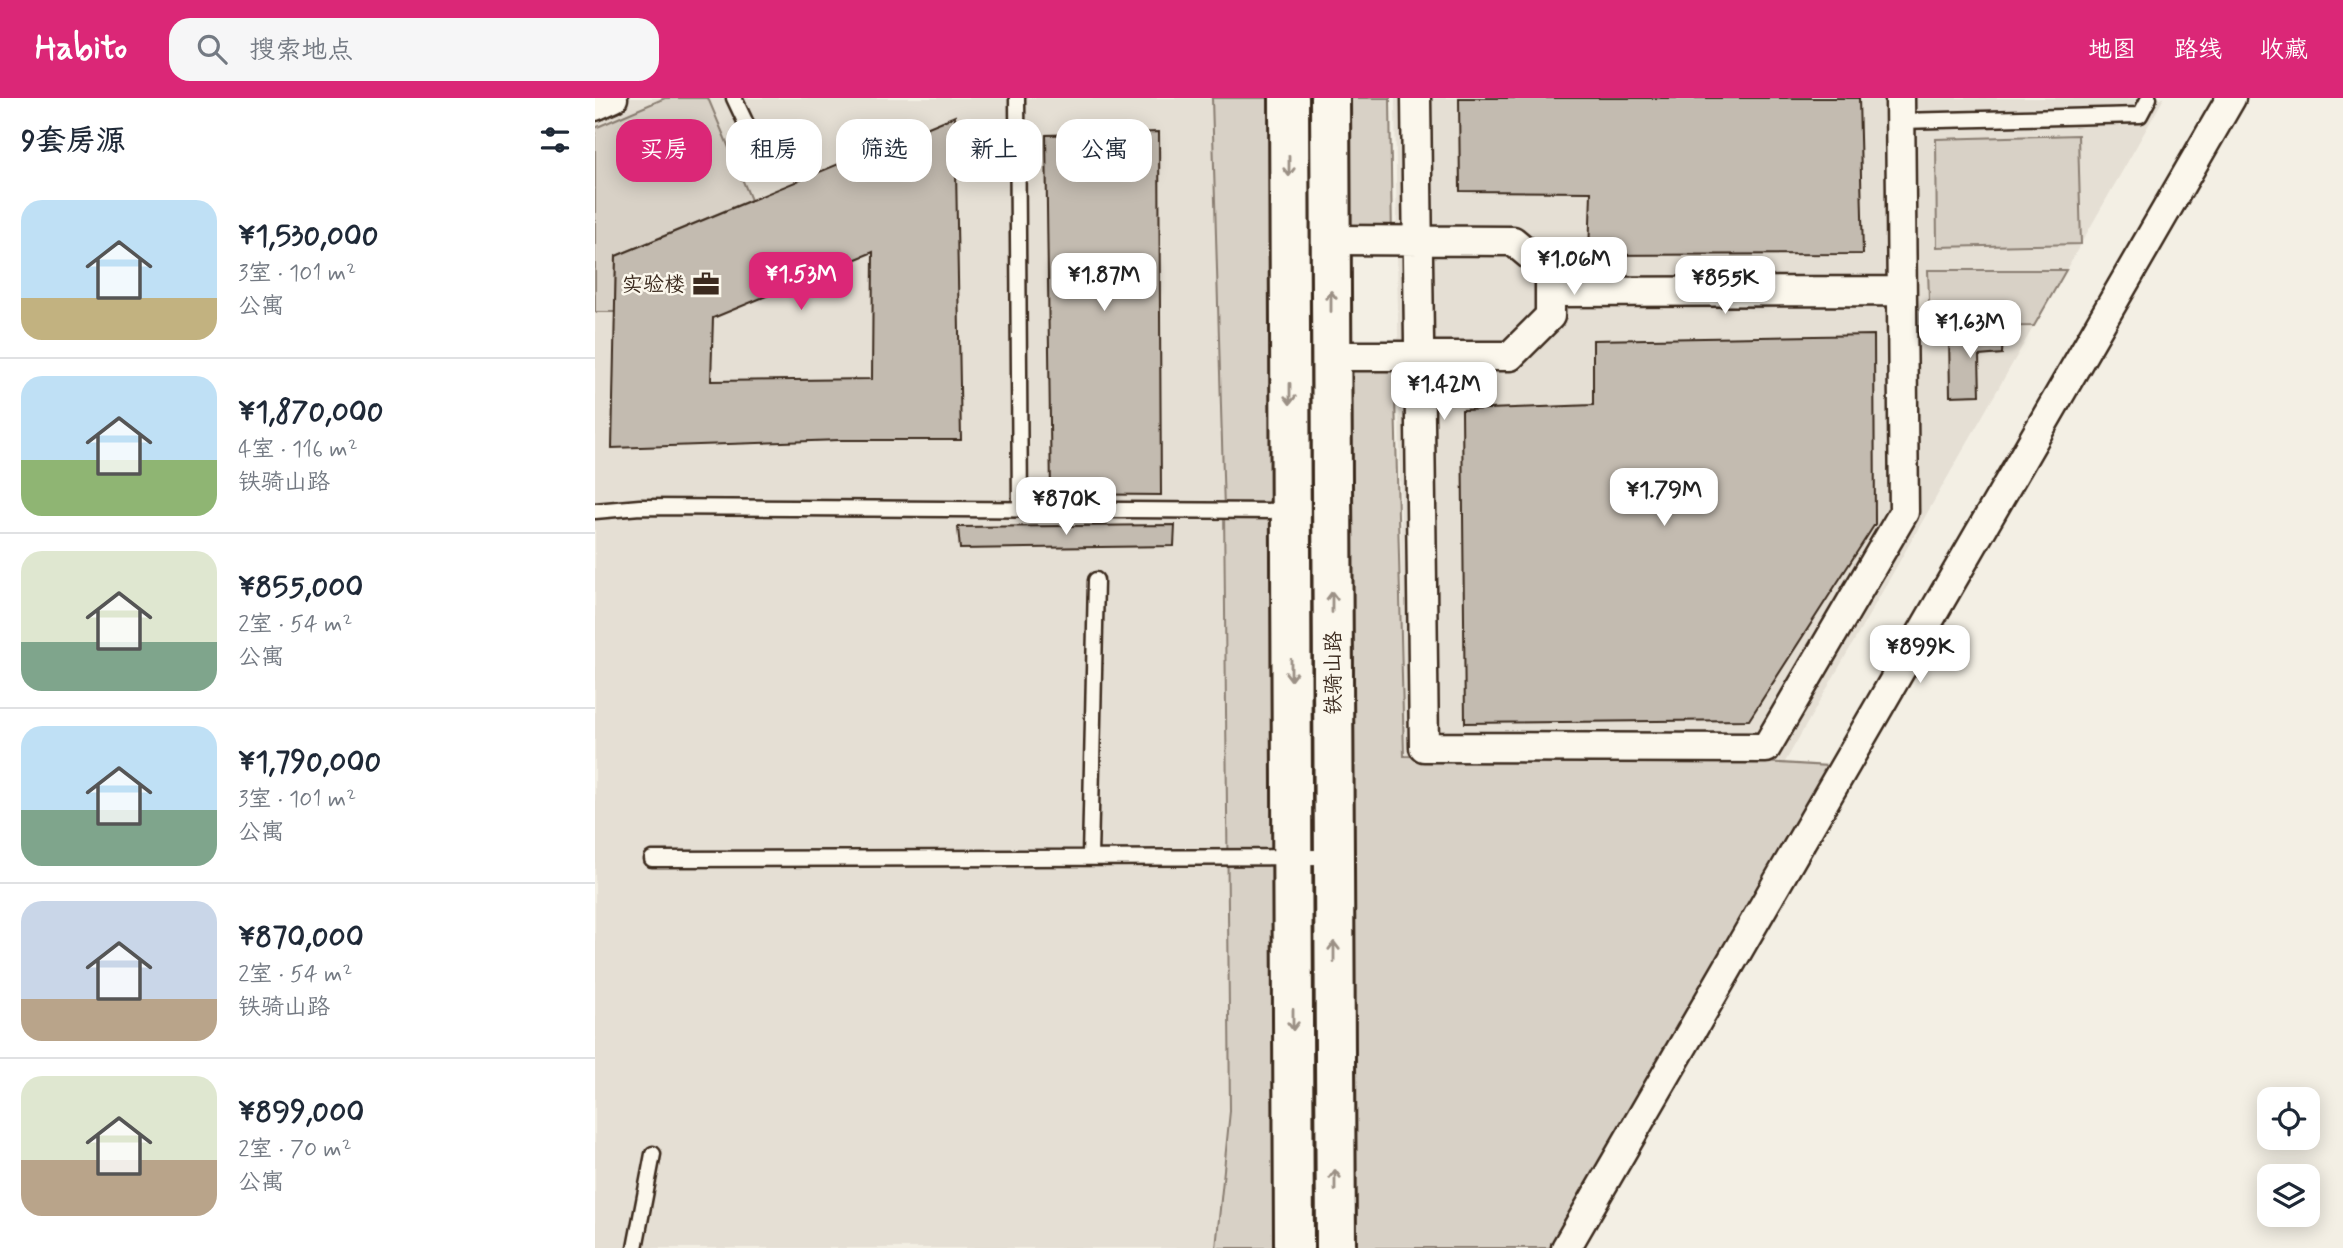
<!DOCTYPE html>
<html lang="zh">
<head>
<meta charset="utf-8">
<style>
  :root { --surface:#fff; --page:#f6f6f7; --text:#1f2937; --muted:#747a83; --line:#e0e1e3; --accent:#db2777 }
  body { margin:0; font-family:Mynerve,"LXGW WenKai TC",sans-serif; background:var(--page); color:var(--text); height:100vh; display:flex; flex-direction:column; font-size:26px; white-space:nowrap }
  * { box-sizing:border-box; margin:0 }
  p { font-size:23px; color:var(--muted) }
  .icon { flex:none; width:38px; height:38px; fill:none; stroke:currentColor; stroke-width:2; stroke-linecap:round; stroke-linejoin:round }
  .map { position:relative; flex:1; overflow:hidden }
  .side { display:flex; flex-direction:column; background:var(--surface); width:595px }
  .side>* { flex:none }
  .banner { position:absolute; left:21px; top:21px; width:665px; height:63px; display:flex; gap:14px }
  .tools { position:absolute; left:1662px; top:989px; display:grid; gap:14px }
  .tools a { display:grid; place-items:center; width:63px; height:63px; border-radius:14px; background:var(--surface); box-shadow:0 4px 18px #0003; font-size:35px }
  .price { position:absolute; translate:-50% -60px; padding:0 16px; border-radius:14px; background:#fff; color:#222; font-size:23px; line-height:46px; filter:drop-shadow(0 2px 4px #0008) }
  .price::after { content:''; position:absolute; left:50%; top:42px; width:21px; height:16px; margin-left:-10px; background:inherit; clip-path:polygon(0 0,100% 0,50% 100%) }
  .price.on { background:var(--accent); color:#fff }
  ul { padding:0; list-style:none }
  li { display:flex; align-items:center; gap:21px; height:175px; padding:0 21px }
  li+li { border-top:2px solid var(--line) }
  li span { display:grid; place-items:center; flex:none; width:196px; height:140px; border-radius:21px; color:#555 }
  li>.icon { margin-inline-start:auto }
  span .icon { width:84px; height:84px; fill:#fffc; stroke-width:1 }
  li b { font-size:30px }
  h2 { display:flex; justify-content:space-between; align-items:center; height:84px; padding:0 21px; font-size:30px }
  .tag { padding:0 24px; border-radius:21px; background:var(--surface); box-shadow:0 4px 18px #0003; font-size:24px; line-height:63px }
  .tag.on { background:var(--accent); color:#fff }
  header { display:flex; align-items:center; gap:42px; box-sizing:border-box; height:98px; padding:0 35px; background:var(--accent); color:#fff }
  header strong { font-size:33px }
  nav { display:flex; gap:38px; margin-inline-start:auto; font-size:24px }
  .search { width:490px; height:63px; background:var(--page); display:flex; align-items:center; gap:18px; box-sizing:border-box; padding:0 24px; border-radius:21px; color:var(--muted); font-size:26px }
  main { display:flex; flex:1; min-height:0 }
  .map>svg:first-child { display:block }
  .built { fill:#e5dfd4 }
  .green { fill:#d8d1c6; stroke:#8a7e72; stroke-width:2 }
  .building { fill:#c3bbb0; stroke:#3b2a1e; stroke-width:2; fill-rule:evenodd }
  .lines { fill:none; stroke-linecap:round; stroke-linejoin:round }
  .lane-casing { stroke:#3b2a1e; stroke-width:19 }
  .street-casing { stroke:#3b2a1e; stroke-width:33 }
  .primary-casing { stroke:#3b2a1e; stroke-width:44 }
  .lane { stroke:#fbf7ec; stroke-width:14 }
  .street { stroke:#fbf7ec; stroke-width:28 }
  .primary { stroke:#fbf7ec; stroke-width:38 }
  .oneway { stroke:#9b9085 }
  .labels { text-anchor:middle; stroke-width:5; stroke-linejoin:round; paint-order:stroke }
  .poi-label { font-size:21px; fill:#3b2a1e; stroke:#fbf7ec; text-anchor:end }
  .street-label { font-size:21px; fill:#3b2a1e; stroke:#fbf7ec }
</style>
</head>
<body>
<header>
<strong>Habito</strong>
<div class="search"><svg class="icon" aria-label="search" viewBox="0 0 24 24"><circle cx="10" cy="10" r="6"/><path d="M15 15l6 6"/></svg>搜索地点</div>
<nav><a>地图</a><a>路线</a><a>收藏</a></nav>
</header>
<main>
<section class="side">
<h2>9套房源<svg class="icon" aria-label="filters" viewBox="0 0 24 24"><path d="M4 7h16M4 17h16"/><circle cx="9" cy="7" r="2"/><circle cx="15" cy="17" r="2"/></svg></h2>
<ul>
<li><span style="background:linear-gradient(#bfe0f5 70%,#c2b280 0)"><svg class="icon" aria-label="home" viewBox="0 0 24 24"><path d="M3 11l9-7 9 7M6 9v11h12V9"/></svg></span><div><b>¥1,530,000</b><p>3室 · 101 m²</p><p>公寓</p></div></li>
<li><span style="background:linear-gradient(#bfe0f5 60%,#8fb573 0)"><svg class="icon" aria-label="home" viewBox="0 0 24 24"><path d="M3 11l9-7 9 7M6 9v11h12V9"/></svg></span><div><b>¥1,870,000</b><p>4室 · 116 m²</p><p>铁骑山路</p></div></li>
<li><span style="background:linear-gradient(#dfe7d0 65%,#7fa58c 0)"><svg class="icon" aria-label="home" viewBox="0 0 24 24"><path d="M3 11l9-7 9 7M6 9v11h12V9"/></svg></span><div><b>¥855,000</b><p>2室 · 54 m²</p><p>公寓</p></div></li>
<li><span style="background:linear-gradient(#bfe0f5 60%,#7fa58c 0)"><svg class="icon" aria-label="home" viewBox="0 0 24 24"><path d="M3 11l9-7 9 7M6 9v11h12V9"/></svg></span><div><b>¥1,790,000</b><p>3室 · 101 m²</p><p>公寓</p></div></li>
<li><span style="background:linear-gradient(#c9d6e8 70%,#b9a48a 0)"><svg class="icon" aria-label="home" viewBox="0 0 24 24"><path d="M3 11l9-7 9 7M6 9v11h12V9"/></svg></span><div><b>¥870,000</b><p>2室 · 54 m²</p><p>铁骑山路</p></div></li>
<li><span style="background:linear-gradient(#dfe7d0 60%,#b9a48a 0)"><svg class="icon" aria-label="home" viewBox="0 0 24 24"><path d="M3 11l9-7 9 7M6 9v11h12V9"/></svg></span><div><b>¥899,000</b><p>2室 · 70 m²</p><p>公寓</p></div></li>
</ul>
</section>
<div class="map">
<svg width="1748" height="1150" viewBox="0 0 1748 1150">
  <rect width="100%" height="100%" fill="#f3efe4"/>
  <filter id="ink" filterUnits="userSpaceOnUse"><feTurbulence type="fractalNoise" baseFrequency=".0143" numOctaves="2"/><feDisplacementMap in="SourceGraphic" scale="14" xChannelSelector="R" yChannelSelector="G"/><feConvolveMatrix kernelMatrix="1 2 1 2 8 2 1 2 1" color-interpolation-filters="sRGB"/></filter>
  <g filter="url(#ink)">
    <path class="built" d="M0 0H629L628 439 635 1013 621 1150H0Z
      M800 0H1569L1190 664 809 658Z"/>
    <path class="green" d="M70 0H113L156 102 21 158 20 214H0V30Z
      M617 0H694L699 1150H621L635 1013 629 412Z
      M735 0H795L797 142H736Z
      M1483 37 1486 146 1342 149 1341 41Z
      M1333 172H1471L1439 228 1335 229Z
      M736 258H799L809 658 1169 664 1249 669 971 1150H741Z"/>
    <path class="building" d="M864 0H1264L1268 156 994 157 996 94 865 93Z
      M360 18 366 342H245L17 350 21 158ZM278 154 277 281 116 283 118 220Z
      M564 34 566 397 456 396 451 37Z
      M1354 236H1408L1407 256 1384 258 1385 297 1355 298Z
      M1279 237 1280 426 1154 622 870 625 867 312 998 307V242Z
      M580 427 579 448 365 451 363 429Z"/>
    <g class="lines">
      <defs>
        <path id="lane" d="M139 0 172 70
          M422 0 425 411
          M1305 23 1545 17 1554 0
          M0 413 45 409 694 413
          M495 760 501 482
          M57 761 737 759
          M40 1150 58 1056"/>
        <path id="street" d="M821 0 829 649 1171 650 1309 414 1305 0
          M0 8 18 0
          M736 142 918 143 955 174V218L915 258H736
          M955 194 1306 193
          M971 1150 1636 0"/>
        <path id="primary" d="M694 0 699 1150
          M735 0 741 1150"/>
      </defs>
      <use href="#lane" class="lane-casing"/>
      <use href="#street" class="street-casing"/>
      <use href="#primary" class="primary-casing"/>
      <use href="#lane" class="lane"/>
      <use href="#street" class="street"/>
      <use href="#primary" class="primary"/>
    </g>
    <defs><path id="oneway-shaft" d="M-6 0H5M1.5-3L5.5 0L1.5 3" fill="none" stroke-width="1.6" stroke-linecap="round" stroke-linejoin="round" transform="scale(1.75)"/></defs>
    <g class="oneway">
      <use href="#oneway-shaft" transform="translate(694 68) rotate(90)"/>
      <use href="#oneway-shaft" transform="translate(736 203) rotate(-90)"/>
      <use href="#oneway-shaft" transform="translate(695 296) rotate(90)"/>
      <use href="#oneway-shaft" transform="translate(737 504) rotate(-90)"/>
      <use href="#oneway-shaft" transform="translate(696 572) rotate(90)"/>
      <use href="#oneway-shaft" transform="translate(739 854) rotate(-90)"/>
      <use href="#oneway-shaft" transform="translate(698 922) rotate(90)"/>
      <use href="#oneway-shaft" transform="translate(740 1082) rotate(-90)"/>
    </g>
  </g>
  <defs>
    <symbol id="office-bare" viewBox="-9 -9 18 18"><path d="M-6-3h4V-5.5h4V-3h4V5H-6ZM-1-4.5V-3h2v-1.5ZM-6 0V1H6V0Z" fill="#3b2a1e" stroke="#fbf7ec" stroke-width="2.5" paint-order="stroke"/></symbol>
  </defs>
  <g fill-rule="evenodd">
    <use href="#office-bare" x="92" y="167" width="38" height="38"/>
  </g>
  <g class="labels">
    <g class="poi-label">
      <text x="90" y="193">实验楼</text>
    </g>
    <g class="street-label">
      <text transform="translate(738 575) rotate(-90)" y="7">铁骑山路</text>
    </g>
  </g>
</svg>
<div class="tools">
<a><svg class="icon" aria-label="locate" viewBox="0 0 24 24"><circle cx="12" cy="12" r="6"/><path d="M12 2v4M12 18v4M2 12h4M18 12h4"/></svg></a>
<a><svg class="icon" aria-label="layers" viewBox="0 0 24 24"><path d="M12 4l9 5-9 5-9-5zM3 14l9 5 9-5"/></svg></a>
</div>
<b class="price" style="left:979px;top:199px">¥1.06M</b>
<b class="price on" style="left:206px;top:214px">¥1.53M</b>
<b class="price" style="left:509px;top:215px">¥1.87M</b>
<b class="price" style="left:1130px;top:218px">¥855K</b>
<b class="price" style="left:1375px;top:262px">¥1.63M</b>
<b class="price" style="left:849px;top:324px">¥1.42M</b>
<b class="price" style="left:1069px;top:430px">¥1.79M</b>
<b class="price" style="left:471px;top:439px">¥870K</b>
<b class="price" style="left:1325px;top:587px">¥899K</b>
<div class="banner">
<a class="tag on">买房</a>
<a class="tag">租房</a>
<a class="tag">筛选</a>
<a class="tag">新上</a>
<a class="tag">公寓</a>
</div>
</div>
</main>
</body>
</html>
